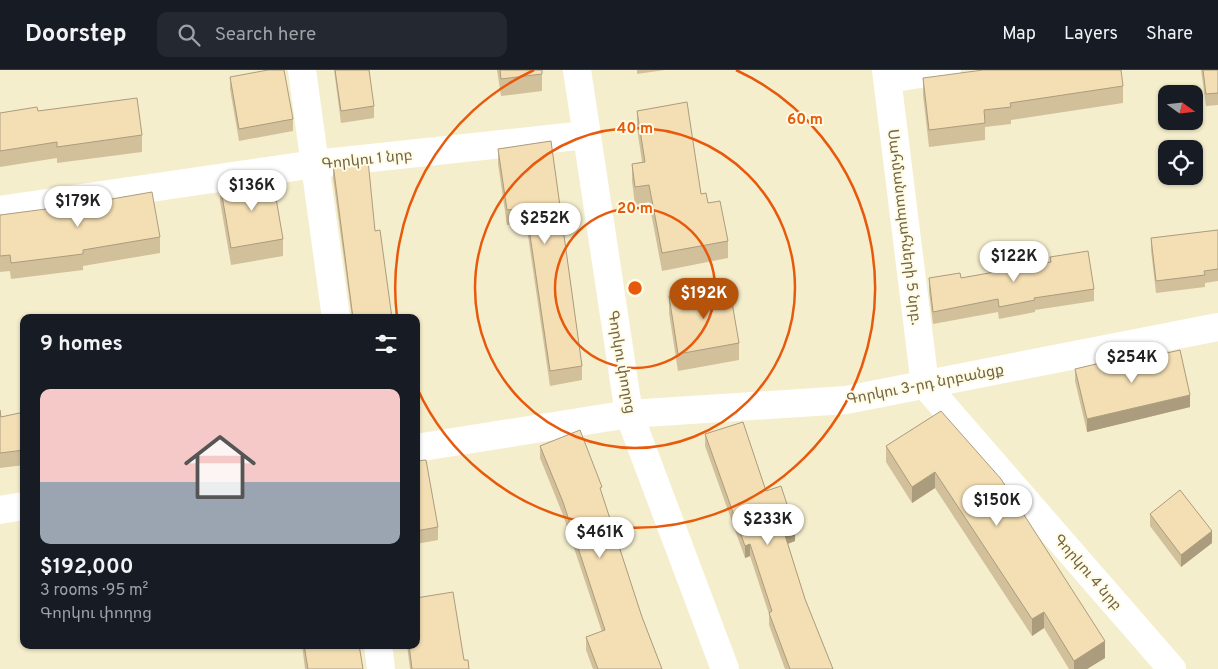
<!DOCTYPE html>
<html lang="en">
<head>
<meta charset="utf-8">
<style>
  :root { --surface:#171b24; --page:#242831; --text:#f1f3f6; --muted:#9ea1a6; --line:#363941; --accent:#b45309 }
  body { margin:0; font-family:Overpass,"Noto Sans Armenian",sans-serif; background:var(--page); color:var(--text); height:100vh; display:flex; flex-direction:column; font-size:19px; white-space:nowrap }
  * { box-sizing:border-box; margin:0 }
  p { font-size:16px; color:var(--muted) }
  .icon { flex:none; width:28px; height:28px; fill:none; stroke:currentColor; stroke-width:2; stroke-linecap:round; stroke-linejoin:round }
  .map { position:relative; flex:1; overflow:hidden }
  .details { position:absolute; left:20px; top:244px; width:400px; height:335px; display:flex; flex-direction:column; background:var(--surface); border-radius:10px; box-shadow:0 1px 4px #0004 }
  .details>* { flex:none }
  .needle { width:32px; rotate:105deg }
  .controls { position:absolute; left:1158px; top:15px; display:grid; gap:10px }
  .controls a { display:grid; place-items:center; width:45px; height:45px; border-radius:10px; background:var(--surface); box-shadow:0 1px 4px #0004; font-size:25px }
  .price { position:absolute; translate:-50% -42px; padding:0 11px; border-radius:18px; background:#fff; color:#222; font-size:16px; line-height:32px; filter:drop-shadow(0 1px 2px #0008) }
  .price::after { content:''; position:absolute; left:50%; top:30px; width:15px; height:11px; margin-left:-8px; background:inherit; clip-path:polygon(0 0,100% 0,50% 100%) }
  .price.current { background:var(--accent); color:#fff }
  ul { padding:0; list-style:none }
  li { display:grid; align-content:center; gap:10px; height:265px; padding:0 20px }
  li+li { border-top:1px solid var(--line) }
  li span { display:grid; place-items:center; height:155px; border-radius:10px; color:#555 }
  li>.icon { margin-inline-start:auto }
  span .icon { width:90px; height:90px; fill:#fffc; stroke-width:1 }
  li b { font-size:21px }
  h2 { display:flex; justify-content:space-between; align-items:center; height:60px; padding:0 20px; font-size:21px }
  header { display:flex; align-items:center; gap:30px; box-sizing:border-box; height:70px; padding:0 25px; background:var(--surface); border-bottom:1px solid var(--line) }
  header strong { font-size:24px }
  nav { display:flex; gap:28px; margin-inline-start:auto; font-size:18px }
  .search { width:350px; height:45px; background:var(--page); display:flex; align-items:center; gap:12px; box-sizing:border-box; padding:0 18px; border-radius:10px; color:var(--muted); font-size:19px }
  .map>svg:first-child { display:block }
  .residential { fill:#f5eecc; fill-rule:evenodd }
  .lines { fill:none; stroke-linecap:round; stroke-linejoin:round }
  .minor { stroke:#fff; stroke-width:28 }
  .wall { fill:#d2c09b }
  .shaded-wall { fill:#ab9c7e }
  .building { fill:#f4dfb4; stroke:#ab9c7e }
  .ring { fill:none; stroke:#e8590c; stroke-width:2.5 }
  .labels { text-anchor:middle; stroke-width:4; stroke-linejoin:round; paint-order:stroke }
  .street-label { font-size:15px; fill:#746345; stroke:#fffce5 }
  .centre { fill:#e8590c; stroke:#fffce5; stroke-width:2.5 }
  .ring-label { font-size:15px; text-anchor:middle; font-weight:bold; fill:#e8590c; stroke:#fffce5; stroke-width:4; stroke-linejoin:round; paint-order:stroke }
</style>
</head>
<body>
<header>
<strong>Doorstep</strong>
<div class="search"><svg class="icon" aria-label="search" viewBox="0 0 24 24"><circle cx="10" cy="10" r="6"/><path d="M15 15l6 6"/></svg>Search here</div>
<nav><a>Map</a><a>Layers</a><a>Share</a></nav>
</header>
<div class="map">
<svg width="1218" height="599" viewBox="0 0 1218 599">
  <rect width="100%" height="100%" fill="#fdfade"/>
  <path class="residential" d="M0 0H1218V599H0ZM1166 24H1194V51H1166ZM1166 79H1194V106H1166ZM24 248H416V575H24Z"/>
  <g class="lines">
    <path class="minor" d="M302 0 336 248
      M577 0 629 344 725 599
      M886 0 925 315 1172 599
      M887 9 947 0
      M0 140 315 94 586 65
      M416 378 629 344 846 330 1218 257
      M0 440 24 436
      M378 575 381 599"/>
  </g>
  <path class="wall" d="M334 0H369L374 36V48L341 53Z
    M497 0H542V21L501 26Z
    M637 0H665L637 4Z
    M1201 0H1218V35L1206 36Z
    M230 7 293 49V61L239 71 230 19Z
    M923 8 1123 16V33L1011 50V54L985 57V70L929 77 923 25Z
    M38 41 142 65V82L57 93V88L0 97V43Z
    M637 41 708 133 728 171V188L662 201 649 132 635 135 632 111V94L642 92 637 58Z
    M551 71 582 296V310L550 316 526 152 507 155 498 94V79Z
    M333 94 375 161 392 248H352L333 108Z
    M220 114 283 169V186L231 195 220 131Z
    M0 145 160 167V183L83 196V200L11 209 10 201 0 202Z
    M1218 160V211L1205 213V217L1156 223 1151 180V168Z
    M1050 187 1094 219V231L1035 240V242L999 249 998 242 933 254 929 221V208H961L1050 192Z
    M669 226 739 273V290L678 301 669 243Z
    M1118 294 1190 337 1087 362 1075 311V299Z
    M0 340 1 347 24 342V395L0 398Z
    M941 341 1105 588 1087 599H1069L1044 558 1032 566 935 418 912 433 886 392V376Z
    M705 364 766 421 795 471 788 474 805 529 833 599H785L769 555V544L750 486 745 488 705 376Z
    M540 376 602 424 642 547 662 599H593L586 580V567L602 562 563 445 540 388Z
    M416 391 438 457V470L416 474Z
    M1150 444 1212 473 1181 497 1150 456Z
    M302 575H359L363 599H305Z
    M407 575H416L464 590 469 599H410Z"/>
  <path class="shaded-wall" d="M1190 325V337L1087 362V349Z
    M935 402V418L912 433V417Z
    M795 459V471L784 475V462Z
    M1212 461V473L1181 497V485Z
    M750 474V486L745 488V476Z
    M1044 542V558L1032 566V549Z
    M1105 571V588L1087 599H1074V591Z"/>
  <path class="building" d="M268 0H284L293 49 239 59 230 7Z
    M335 0H369L374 36 341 41Z
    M500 0H542V4L501 9Z
    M983 0H1121L1123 16 1010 33 1011 37 984 40 985 53 929 60 923 8Z
    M1203 0H1218V23L1206 24Z
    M137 28 142 65 57 77V72L0 81V43L37 37 38 41Z
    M687 32 701 124 706 123 708 133 720 131 728 171 662 183 649 115 635 117 632 94 645 92 637 41Z
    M551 71 582 296 550 301 526 138 507 140 498 79Z
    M368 90 375 161 380 160 392 248H353L333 94Z
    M272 105 283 169 231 178 220 114Z
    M152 122 160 167 83 180V184L11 193 10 185 0 186V145L77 135Z
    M1218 160V199L1204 201 1205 205 1156 211 1151 168Z
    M1088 181 1094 219 1034 228 1035 230 999 237 998 229 933 242 929 208 960 203 961 208 1051 192 1050 187Z
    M729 215 739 273 678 284 669 226Z
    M1180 280 1190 325 1087 349 1075 299 1117 289 1118 294Z
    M0 340 1 347 24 342V380L0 383Z
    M941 341 1001 409 1105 571 1074 591 1044 542 1032 549 935 402 912 417 886 376Z
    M743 352 766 421 781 416 795 459 784 462 805 529 833 599H790L769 543 772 541 750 474 745 476 705 364Z
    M580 360 602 417 600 418 642 547 662 599H598L586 567 605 560 563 432 540 376Z
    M426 390 438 457 416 461V391Z
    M1180 420 1212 461 1181 485 1150 444Z
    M453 522 464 590H468L469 599H412L409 575H416V528Z
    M304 575H359L363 599H308Z"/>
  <g class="ring">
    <circle cx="635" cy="218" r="80"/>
    <circle cx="635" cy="218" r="160"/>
    <path d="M397 247A240 240 0 0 1 534 0M736 0A240 240 0 1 1 417 318"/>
  </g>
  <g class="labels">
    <g class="street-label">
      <text transform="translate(367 89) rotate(-6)" y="5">Գորկու 1 նրբ</text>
      <text transform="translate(905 157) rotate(83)" y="5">Սահմանապահների 5 նրբ.</text>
      <text transform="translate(622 292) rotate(80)" y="5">Գորկու փողոց</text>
      <text transform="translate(925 314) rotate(-11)" y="5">Գորկու 3-րդ նրբանցք</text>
      <text transform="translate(1088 502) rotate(49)" y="5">Գորկու 4 նրբ</text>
    </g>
  </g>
  <circle cx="635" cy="218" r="8" class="centre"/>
  <g class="ring-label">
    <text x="805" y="54">60 m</text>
    <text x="635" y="63">40 m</text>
    <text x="635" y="143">20 m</text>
  </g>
</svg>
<div class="controls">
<a><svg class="needle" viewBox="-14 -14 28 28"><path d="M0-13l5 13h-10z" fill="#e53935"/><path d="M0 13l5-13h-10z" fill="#9ea1a6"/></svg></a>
<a><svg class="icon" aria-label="locate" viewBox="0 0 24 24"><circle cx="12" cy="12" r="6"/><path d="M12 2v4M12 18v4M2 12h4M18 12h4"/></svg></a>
</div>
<b class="price" style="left:252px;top:142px">$136K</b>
<b class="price" style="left:78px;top:158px">$179K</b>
<b class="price" style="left:545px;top:175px">$252K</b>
<b class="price" style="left:1014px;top:213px">$122K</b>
<b class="price current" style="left:704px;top:250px">$192K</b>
<b class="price" style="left:1132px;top:314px">$254K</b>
<b class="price" style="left:997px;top:457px">$150K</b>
<b class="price" style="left:768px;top:476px">$233K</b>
<b class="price" style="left:600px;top:489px">$461K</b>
<section class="details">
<h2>9 homes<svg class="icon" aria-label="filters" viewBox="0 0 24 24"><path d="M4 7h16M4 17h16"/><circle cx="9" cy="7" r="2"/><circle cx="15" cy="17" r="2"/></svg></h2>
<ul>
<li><span style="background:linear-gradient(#f6c9c9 60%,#9aa5b1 0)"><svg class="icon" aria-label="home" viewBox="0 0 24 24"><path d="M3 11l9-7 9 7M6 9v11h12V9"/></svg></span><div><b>$192,000</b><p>3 rooms · 95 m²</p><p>Գորկու փողոց</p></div></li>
</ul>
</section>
</div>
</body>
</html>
